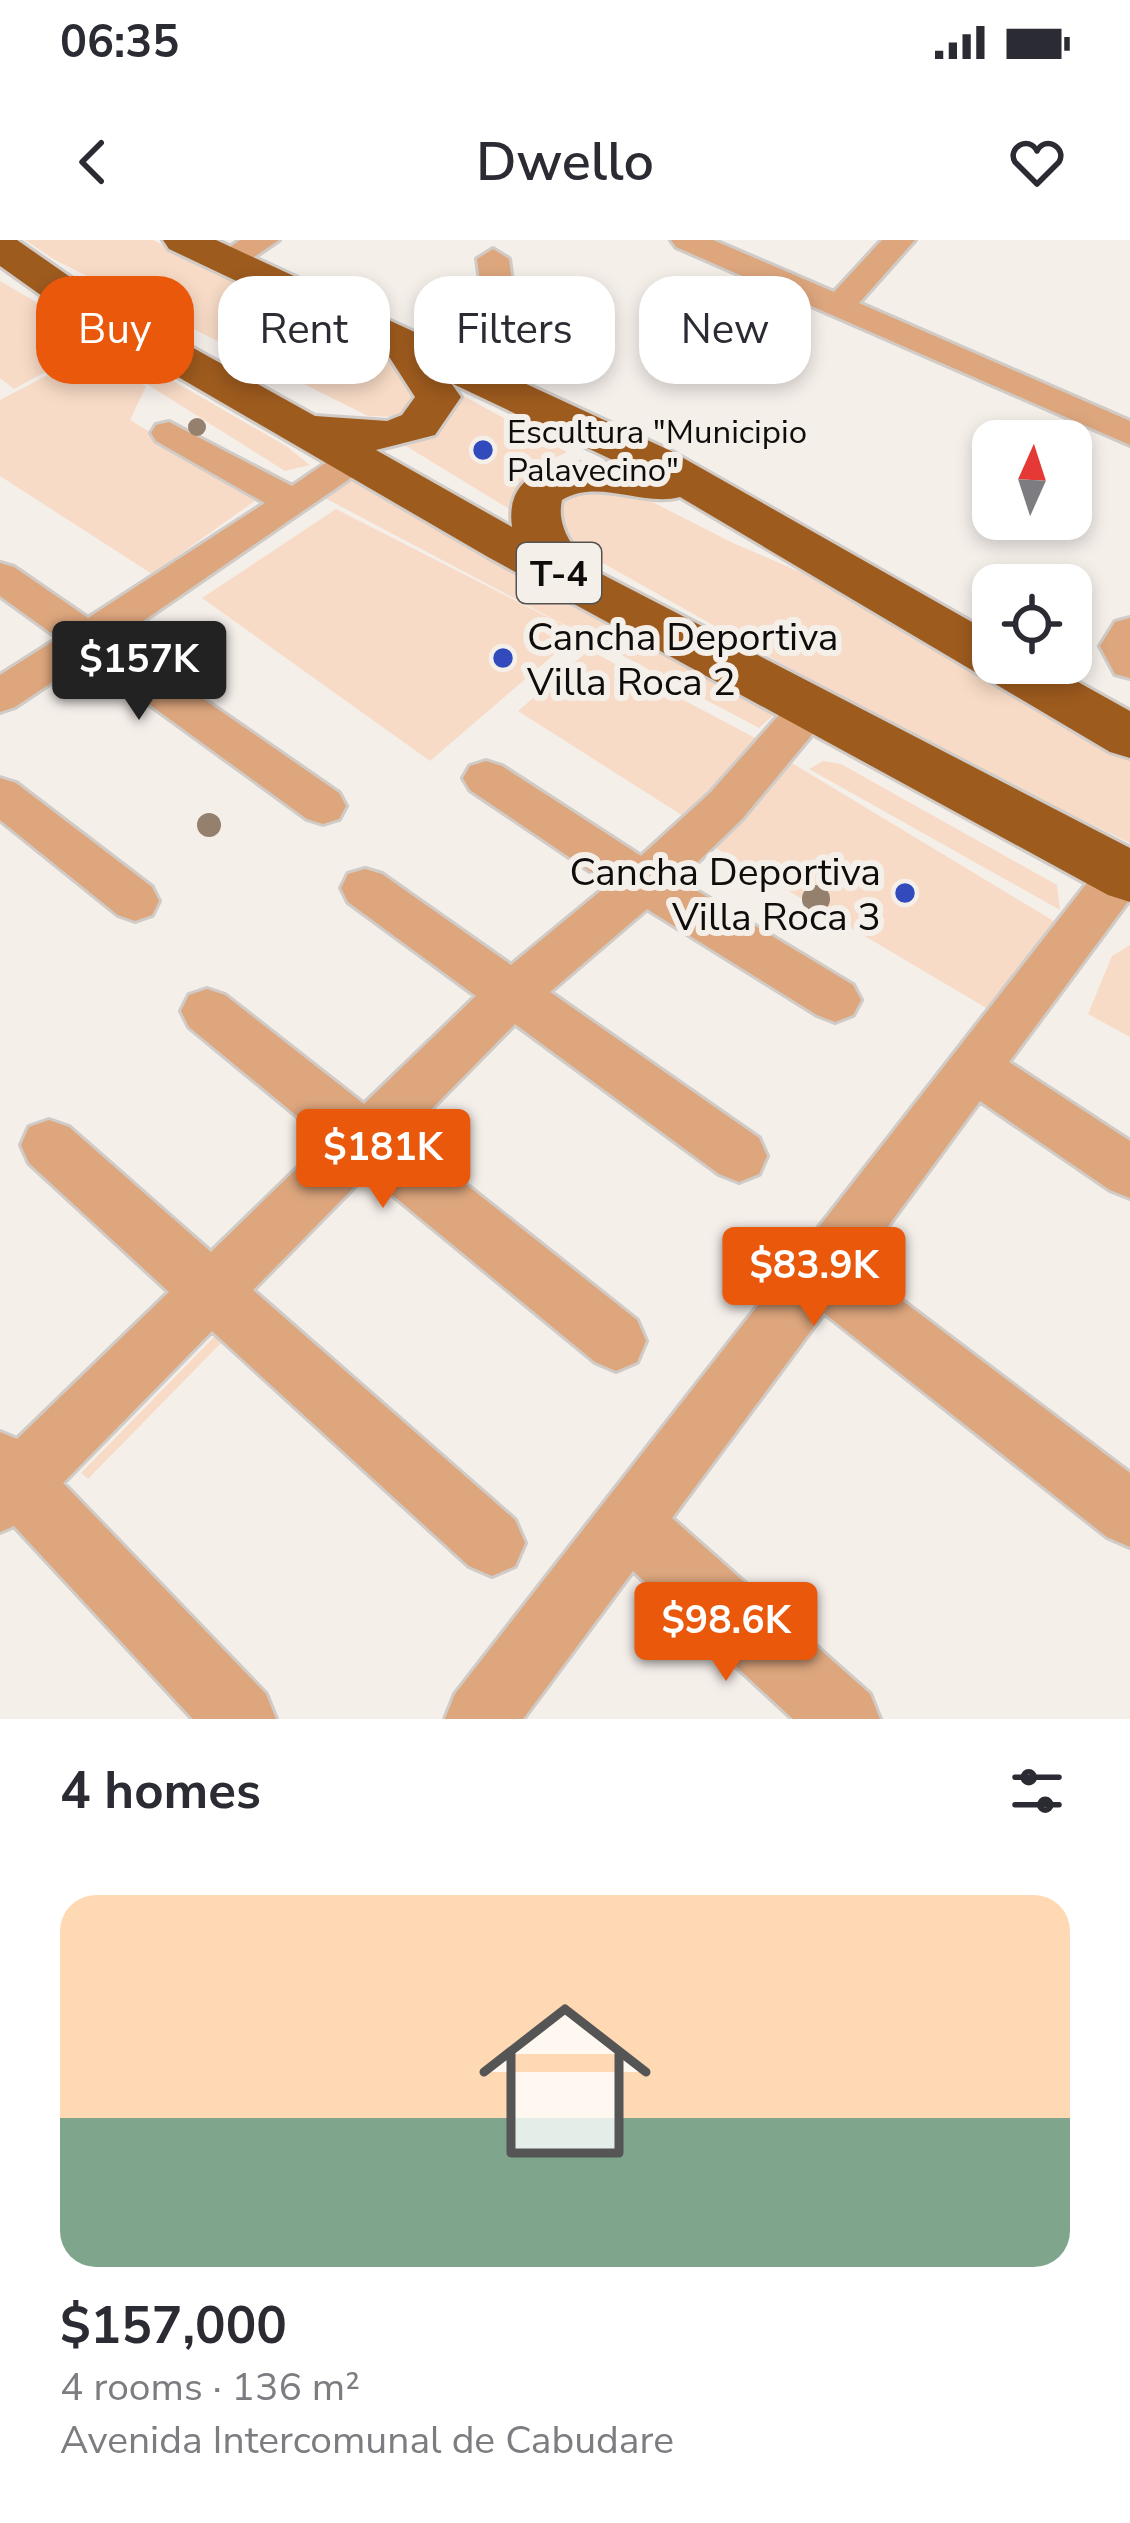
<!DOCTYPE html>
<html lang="en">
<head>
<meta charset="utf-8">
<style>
  :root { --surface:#fff; --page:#f2f2f3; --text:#2b2b33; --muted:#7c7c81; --line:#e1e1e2; --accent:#ea580c }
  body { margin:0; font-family:"Nunito Sans",sans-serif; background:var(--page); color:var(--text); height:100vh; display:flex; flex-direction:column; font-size:45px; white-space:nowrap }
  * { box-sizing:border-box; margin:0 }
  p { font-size:39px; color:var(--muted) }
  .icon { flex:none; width:66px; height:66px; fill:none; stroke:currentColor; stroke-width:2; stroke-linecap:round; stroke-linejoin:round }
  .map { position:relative; height:1479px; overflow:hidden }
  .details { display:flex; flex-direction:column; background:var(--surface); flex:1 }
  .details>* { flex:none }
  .guide { position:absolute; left:36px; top:36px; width:1059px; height:108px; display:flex; gap:24px }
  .needle { width:78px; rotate:3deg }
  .controls { position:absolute; left:972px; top:180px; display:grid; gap:24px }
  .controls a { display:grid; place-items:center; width:120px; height:120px; border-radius:24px; background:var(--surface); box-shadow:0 6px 18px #0003; font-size:60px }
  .price { position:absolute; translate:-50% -102px; padding:0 27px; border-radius:12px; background:var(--accent); color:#fff; font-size:39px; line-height:78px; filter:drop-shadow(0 3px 6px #0008) }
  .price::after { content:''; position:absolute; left:50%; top:72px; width:36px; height:27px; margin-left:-18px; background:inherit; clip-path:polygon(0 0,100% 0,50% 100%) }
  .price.active { background:#222; color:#fff }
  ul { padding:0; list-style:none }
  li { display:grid; align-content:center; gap:24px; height:636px; padding:0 60px }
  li+li { border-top:3px solid var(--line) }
  li span { display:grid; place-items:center; height:372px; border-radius:36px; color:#555 }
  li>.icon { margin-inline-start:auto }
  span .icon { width:216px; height:216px; fill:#fffc; stroke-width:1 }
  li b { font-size:51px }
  h2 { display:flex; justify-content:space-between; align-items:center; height:144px; padding:0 60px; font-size:51px }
  .chip { padding:0 42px; border-radius:36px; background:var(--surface); box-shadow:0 6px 18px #0003; font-size:42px; line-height:108px }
  .chip.active { background:var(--accent); color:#fff }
  .status { display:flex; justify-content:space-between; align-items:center; height:84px; padding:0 60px; background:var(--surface); direction:ltr }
  .status svg { height:33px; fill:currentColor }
  header { display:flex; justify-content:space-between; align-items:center; height:156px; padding:0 60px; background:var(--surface); font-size:54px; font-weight:600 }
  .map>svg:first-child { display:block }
  .green { fill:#f7dbc6 }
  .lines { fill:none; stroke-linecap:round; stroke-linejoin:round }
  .minor-casing { stroke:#d0cbc6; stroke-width:6 }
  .highway-casing { stroke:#d0cbc6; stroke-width:6 }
  .minor { fill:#dda67d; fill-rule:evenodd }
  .highway { fill:#9e5b1e; fill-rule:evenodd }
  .tree { fill:#95806e }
  .poi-dot { fill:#314bbc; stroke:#f5efea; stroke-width:4.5 }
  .labels { text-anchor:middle; stroke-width:12; stroke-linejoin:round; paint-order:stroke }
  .far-poi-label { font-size:33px; fill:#0f0d0c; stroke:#f5efea; text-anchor:start }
  .shield { fill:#f5efea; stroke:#54514f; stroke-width:3 }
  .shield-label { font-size:36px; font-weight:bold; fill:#0f0d0c }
  .poi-label { font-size:39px; fill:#0f0d0c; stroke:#f5efea; text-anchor:start }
</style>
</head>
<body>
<div class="status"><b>06:35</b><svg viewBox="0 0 49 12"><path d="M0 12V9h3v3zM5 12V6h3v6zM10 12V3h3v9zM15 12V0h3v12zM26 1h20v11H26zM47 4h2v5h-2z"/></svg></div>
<header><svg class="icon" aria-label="back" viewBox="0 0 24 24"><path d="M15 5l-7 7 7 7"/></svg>Dwello<svg class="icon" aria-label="heart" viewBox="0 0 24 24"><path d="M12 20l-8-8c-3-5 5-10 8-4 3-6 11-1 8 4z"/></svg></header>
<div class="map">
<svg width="1130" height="1479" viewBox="0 0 1130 1479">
  <rect width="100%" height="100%" fill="#f5efea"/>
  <path class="green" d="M25 0H153L392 118 423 160 400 177 368 176 55 20Z
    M0 41 102 101 14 149 0 138Z
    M111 105 286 206 310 225 285 231 99 114Z
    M90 113 146 146 130 180 259 258 152 334 0 236V160Z
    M463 156 567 212C536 228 518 236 514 272L406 206 439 194Z
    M355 236 778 471 759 488 323 257Z
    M617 244 731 302 872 363 1130 507V603L903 492 562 300 553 257Z
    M336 269 579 393 430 521 202 358Z
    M589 410 761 501 683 576 518 471Z
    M777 514 1062 686 998 775 699 598Z
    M823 521 841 524 1057 645 1060 670 809 529Z
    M1130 705V797L1088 774 1112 716Z
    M217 1094 223 1101 88 1239 81 1233Z"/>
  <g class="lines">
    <defs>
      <path id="minor" d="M240 0H279L238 28H216L211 21Z
        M671 0H713L834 52 882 0H915L859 63 1130 181V205L676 7Z
        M493 9 509 19 513 49 541 87C526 114 502 154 467 145L462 138 496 105 507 87 481 49 477 19Z
        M169 182 292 246C316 231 342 205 371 212L377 220 117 399 339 553 346 566 339 579 323 584 307 579 87 419 15 467 0 472V435L58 398 0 356V323L14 327 88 378 265 263 156 201 151 193 156 185Z
        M1130 378V438L1115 434 1100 406 1115 382Z
        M810 452 825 457 832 468 825 479 742 579 679 640 853 745 861 760 853 775 835 782 817 775 647 669 550 752 759 898 767 916 759 934 739 942 719 934 515 784 405 896 637 1080 646 1101 637 1122 616 1131 595 1122 367 934 253 1050 515 1280 525 1303 515 1326 492 1336 469 1326 212 1091 63 1243 266 1454 276 1479H193L14 1286 0 1292V1192L17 1199 169 1052 29 923 21 905 29 887 49 880 69 887 211 1012 326 900 189 787 181 771 189 755 207 749 225 755 364 864 476 756 348 662 341 648 348 634 365 629 382 634 511 725 609 644 470 550 463 538 470 526 486 521 502 526 641 616 710 553 795 457Z
        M0 538 16 543 152 647 159 661 152 675 135 681 118 675 0 580Z
        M1122 614 1130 617V659L1009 822 1130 901V958L1110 950 980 861 858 1027 1130 1233V1307L1107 1297 824 1073 672 1278 870 1454 880 1479H793L633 1331 523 1479H445L455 1454 1105 620Z"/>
      <path id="highway" d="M0 0H17L86 48 315 176 387 181 402 175 415 157 386 112 169 9 163 0H216L671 211 993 394V423H1044L1130 471V518L1110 512 680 257C642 267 598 238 562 260 556 287 573 306 588 327L1130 608V662L1108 655 488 317 56 66 0 26ZM451 143 621 224C574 220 503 222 512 287L376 210 435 195 461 157Z"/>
    </defs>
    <use href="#minor" class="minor-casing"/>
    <use href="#highway" class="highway-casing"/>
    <use href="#minor" class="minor"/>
    <use href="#highway" class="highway"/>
  </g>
  <g class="tree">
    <circle cx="197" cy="187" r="9"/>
    <circle cx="209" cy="585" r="12"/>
    <circle cx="816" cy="659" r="14"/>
  </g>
  <g class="poi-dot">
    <circle cx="483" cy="210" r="12"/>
    <circle cx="503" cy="418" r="12"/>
    <circle cx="905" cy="653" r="12"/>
  </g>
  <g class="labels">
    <g class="far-poi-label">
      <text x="507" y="203">Escultura "Municipio<tspan x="507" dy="38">Palavecino"</tspan></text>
    </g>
    <rect class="shield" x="517" y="303" width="84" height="60" rx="9"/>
    <g class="shield-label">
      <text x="559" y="346">T-4</text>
    </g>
    <g class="poi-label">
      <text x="527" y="410">Cancha Deportiva<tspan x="527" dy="45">Villa Roca 2</tspan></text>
      <text x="881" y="645" text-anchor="end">Cancha Deportiva<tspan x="881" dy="45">Villa Roca 3</tspan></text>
    </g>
  </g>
</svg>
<div class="controls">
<a><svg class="needle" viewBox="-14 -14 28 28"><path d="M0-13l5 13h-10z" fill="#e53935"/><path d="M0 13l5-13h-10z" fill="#7c7c81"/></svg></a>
<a><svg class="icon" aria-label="locate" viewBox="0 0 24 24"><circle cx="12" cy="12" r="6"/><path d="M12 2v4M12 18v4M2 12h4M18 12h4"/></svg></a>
</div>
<b class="price active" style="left:139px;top:483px">$157K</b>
<b class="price" style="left:383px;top:971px">$181K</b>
<b class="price" style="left:814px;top:1089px">$83.9K</b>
<b class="price" style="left:726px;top:1444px">$98.6K</b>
<div class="guide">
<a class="chip active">Buy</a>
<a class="chip">Rent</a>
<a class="chip">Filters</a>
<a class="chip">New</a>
</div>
</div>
<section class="details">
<h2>4 homes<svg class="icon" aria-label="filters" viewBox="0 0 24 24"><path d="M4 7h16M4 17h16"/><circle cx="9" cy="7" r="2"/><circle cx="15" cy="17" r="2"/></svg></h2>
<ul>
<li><span style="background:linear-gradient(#ffd9b3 60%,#7fa58c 0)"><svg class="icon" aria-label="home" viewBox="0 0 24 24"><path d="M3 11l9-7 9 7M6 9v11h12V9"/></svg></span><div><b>$157,000</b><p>4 rooms · 136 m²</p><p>Avenida Intercomunal de Cabudare</p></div></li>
</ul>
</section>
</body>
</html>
